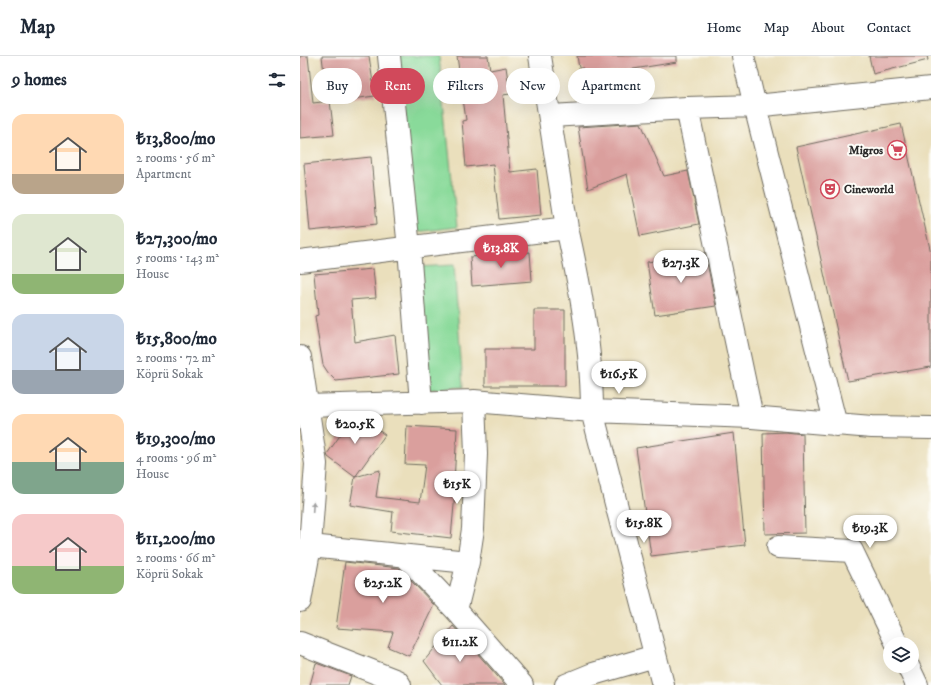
<!DOCTYPE html>
<html lang="en">
<head>
<meta charset="utf-8">
<style>
  :root { --surface:#fff; --page:#f2f2f3; --text:#1f2937; --muted:#747a83; --line:#e0e1e3; --accent:#d1495b }
  body { margin:0; font-family:"IM FELL DW Pica",serif; background:var(--page); color:var(--text); height:100vh; display:flex; flex-direction:column; font-size:15px; white-space:nowrap }
  * { box-sizing:border-box; margin:0 }
  p { font-size:13px; color:var(--muted) }
  .icon { flex:none; width:22px; height:22px; fill:none; stroke:currentColor; stroke-width:2; stroke-linecap:round; stroke-linejoin:round }
  .map { position:relative; flex:1; overflow:hidden }
  .details { display:flex; flex-direction:column; background:var(--surface); width:300px }
  .details>* { flex:none }
  .top-card { position:absolute; left:12px; top:12px; width:380px; height:36px; display:flex; gap:8px }
  .tools { position:absolute; left:583px; top:581px; display:grid; gap:8px }
  .tools a { display:grid; place-items:center; width:36px; height:36px; border-radius:50%; background:var(--surface); box-shadow:0 4px 16px #0002; font-size:20px }
  .price { position:absolute; translate:-50% -34px; padding:0 9px; border-radius:14px; background:#fff; color:#222; font-size:13px; line-height:26px; filter:drop-shadow(0 1px 2px #0008) }
  .price::after { content:''; position:absolute; left:50%; top:24px; width:12px; height:9px; margin-left:-6px; background:inherit; clip-path:polygon(0 0,100% 0,50% 100%) }
  .price.current { background:var(--accent); color:#fff }
  ul { padding:0; list-style:none }
  li { display:flex; align-items:center; gap:12px; height:100px; padding:0 12px }
  li span { display:grid; place-items:center; flex:none; width:112px; height:80px; border-radius:12px; color:#555 }
  li>.icon { margin-inline-start:auto }
  span .icon { width:48px; height:48px; fill:#fffc; stroke-width:1 }
  li b { font-size:17px }
  h2 { display:flex; justify-content:space-between; align-items:center; height:48px; padding:0 12px; font-size:17px }
  .pill { padding:0 14px; border-radius:18px; background:var(--surface); box-shadow:0 4px 16px #0002; font-size:14px; line-height:36px }
  .pill.current { background:var(--accent); color:#fff }
  header { display:flex; align-items:center; gap:24px; box-sizing:border-box; height:56px; padding:0 20px; background:var(--surface); border-bottom:1px solid var(--line) }
  header strong { font-size:19px }
  nav { display:flex; gap:22px; margin-inline-start:auto; font-size:14px }
  main { display:flex; flex:1; min-height:0 }
  .map>svg:first-child { display:block }
  .green { fill:#89da9a; stroke:#5a8262 }
  .building { fill:#da9f9d }
  .lines { fill:none; stroke-linecap:round; stroke-linejoin:round }
  .minor-casing { stroke:#6e6a5e; stroke-width:24 }
  .major-casing { stroke:#6e6a5e; stroke-width:24 }
  .minor { stroke:#fff; stroke-width:22 }
  .major { stroke:#fff; stroke-width:22 }
  .oneway { fill:#a0a0a0 }
  .labels { text-anchor:middle; stroke-width:4; stroke-linejoin:round; paint-order:stroke }
  .poi-label { font-size:12px; font-weight:bold; fill:#2b2b2b; stroke:#fdfcf7; text-anchor:end }
</style>
</head>
<body>
<header>
<strong>Map</strong>
<nav><a>Home</a><a>Map</a><a>About</a><a>Contact</a></nav>
</header>
<main>
<section class="details">
<h2>9 homes<svg class="icon" aria-label="filters" viewBox="0 0 24 24"><path d="M4 7h16M4 17h16"/><circle cx="9" cy="7" r="2"/><circle cx="15" cy="17" r="2"/></svg></h2>
<ul>
<li><span style="background:linear-gradient(#ffd9b3 75%,#b9a48a 0)"><svg class="icon" aria-label="home" viewBox="0 0 24 24"><path d="M3 11l9-7 9 7M6 9v11h12V9"/></svg></span><div><b>₺13,800/mo</b><p>2 rooms · 56 m²</p><p>Apartment</p></div></li>
<li><span style="background:linear-gradient(#dfe7d0 75%,#8fb573 0)"><svg class="icon" aria-label="home" viewBox="0 0 24 24"><path d="M3 11l9-7 9 7M6 9v11h12V9"/></svg></span><div><b>₺27,300/mo</b><p>5 rooms · 143 m²</p><p>House</p></div></li>
<li><span style="background:linear-gradient(#c9d6e8 70%,#9aa5b1 0)"><svg class="icon" aria-label="home" viewBox="0 0 24 24"><path d="M3 11l9-7 9 7M6 9v11h12V9"/></svg></span><div><b>₺15,800/mo</b><p>2 rooms · 72 m²</p><p>Köprü Sokak</p></div></li>
<li><span style="background:linear-gradient(#ffd9b3 60%,#7fa58c 0)"><svg class="icon" aria-label="home" viewBox="0 0 24 24"><path d="M3 11l9-7 9 7M6 9v11h12V9"/></svg></span><div><b>₺19,300/mo</b><p>4 rooms · 96 m²</p><p>House</p></div></li>
<li><span style="background:linear-gradient(#f6c9c9 65%,#8fb573 0)"><svg class="icon" aria-label="home" viewBox="0 0 24 24"><path d="M3 11l9-7 9 7M6 9v11h12V9"/></svg></span><div><b>₺11,200/mo</b><p>2 rooms · 66 m²</p><p>Köprü Sokak</p></div></li>
</ul>
</section>
<div class="map">
<svg width="631" height="629" viewBox="0 0 631 629">
  <rect width="100%" height="100%" fill="#fdfcf7"/>
  <filter id="ink" filterUnits="userSpaceOnUse"><feTurbulence type="fractalNoise" baseFrequency=".025" numOctaves="2"/><feDisplacementMap in="SourceGraphic" scale="8" xChannelSelector="R" yChannelSelector="G"/><feConvolveMatrix kernelMatrix="1 2 1 2 8 2 1 2 1" color-interpolation-filters="sRGB"/></filter>
  <filter id="wash" filterUnits="userSpaceOnUse"><feTurbulence type="fractalNoise" baseFrequency=".012" numOctaves="4" result="noise"/><feDisplacementMap in="SourceGraphic" scale="16" xChannelSelector="R" yChannelSelector="G"/><feGaussianBlur stdDeviation="0.9" result="paint"/><feColorMatrix in="noise" values="0 0 0 0 0 0 0 0 0 0 0 0 0 0 0 0 0 1.4 0 .05"/><feComposite in="paint" operator="in"/></filter>
  <g filter="url(#wash)">
    <rect width="100%" height="100%" fill="#eadfbc"/>
    <path class="green" d="M97 0H139L157 171 116 176Z
      M154 209 163 331 126 334 117 211Z"/>
    <g id="blocks">
      <path class="building" d="M0 0H8L13 47 30 45 34 79 0 82Z
        M22 0H69L75 40 44 44 39 15 24 17Z
        M157 0H188L190 14 206 11 210 38 203 39 210 116 237 113 241 159 199 163 193 108 166 111 162 65 166 64Z
        M277 0H377V6L284 21 283 12H279Z
        M569 0H627L628 4 573 18Z
        M341 67 364 120 388 115 399 168 340 180 327 118 288 133 278 71Z
        M601 68 631 197V311L548 325 496 91Z
        M71 101 77 168 10 175 4 108Z
        M230 196 232 225 172 230 170 201Z
        M405 197 416 250 355 259 347 206Z
        M73 213 76 242 51 244 55 286 95 279 99 318 36 325 29 318 23 309 18 280 15 260 18 259 14 218Z
        M234 254H265V330H185V293H234Z
        M53 361H61L85 379 55 421 28 401 27 398Z
        M107 370 157 373 154 426 156 427 151 482 91 475 93 456 50 449 55 421 80 414 76 441 120 446 125 409 105 408Z
        M486 376 503 378 505 477 465 478 463 377Z
        M434 377 445 489 351 500 336 392Z
        M45 506 99 512 134 549 109 600 88 591 93 576 36 572Z
        M153 570 184 605 205 629H142L124 605Z
        M16 607 51 620 48 629H10Z"/>
    </g>
  </g>
  <g filter="url(#ink)">
    <use href="#blocks" fill-opacity="0" stroke="#6e6a5e" stroke-width="1"/>
    <g class="lines">
      <defs>
        <path id="minor" d="M89 0 109 192 121 347
          M240 0 267 172C272 193 276 214 280 235 287 275 292 315 292 355L363 629
          M443 0 455 50 631 32
          M251 60 387 52
          M0 205 267 172
          M7 350 174 345 292 355 452 361 572 371 631 372
          M452 361 387 52 455 50 536 369
          M10 490 168 506
          M478 491 552 495 597 588
          M105 500 156 554 222 629
          M156 554 168 506 173 473 176 398 174 345
          M0 587 97 625 100 629
          M608 610 617 629
          M266 629 293 618 355 600"/>
        <path id="major" d="M0 301 16 408 10 490 0 545"/>
      </defs>
      <use href="#minor" class="minor-casing"/>
      <use href="#major" class="major-casing"/>
      <use href="#minor" class="minor"/>
      <use href="#major" class="major"/>
    </g>
    <defs><path id="oneway-solid" d="M-6-.8H1V-3.2L6.5 0L1 3.2V.8H-6Z"/></defs>
    <use class="oneway" href="#oneway-solid" transform="translate(13 451) rotate(-86)"/>
  </g>
  <defs>
    <symbol id="supermarket-ring" viewBox="-11 -11 22 22"><circle r="9.5" fill="#fdfcf7" stroke="#d1495b" stroke-width="1.5"/><path d="M-6-5.5h2.5l.6 2H6L4.5 2H-2.5L-4.4-4H-6ZM-1.5 3.2a1.3 1.3 0 1 0 .1 0ZM3 3.2a1.3 1.3 0 1 0 .1 0Z" fill="#d1495b"/></symbol>
    <symbol id="theatre-ring" viewBox="-11 -11 22 22"><circle r="9.5" fill="#fdfcf7" stroke="#d1495b" stroke-width="1.5"/><path d="M-5-5.5Q0-4 5-5.5V0Q5 5 0 6Q-5 5-5 0ZM-3.3-2.5H-1v1.5H-3.3ZM1-2.5H3.3v1.5H1ZM-2.8 1Q0 5.5 2.8 1Z" fill="#d1495b"/></symbol>
  </defs>
  <g fill-rule="evenodd">
    <use href="#supermarket-ring" x="586" y="83" width="22" height="22"/>
    <use href="#theatre-ring" x="519" y="122" width="22" height="22"/>
  </g>
  <g class="labels">
    <g class="poi-label">
      <text x="583" y="98">Migros</text>
      <text x="544" y="137" text-anchor="start">Cineworld</text>
    </g>
  </g>
</svg>
<div class="tools">
<a><svg class="icon" aria-label="layers" viewBox="0 0 24 24"><path d="M12 4l9 5-9 5-9-5zM3 14l9 5 9-5"/></svg></a>
</div>
<b class="price current" style="left:201px;top:213px">₺13.8K</b>
<b class="price" style="left:381px;top:228px">₺27.3K</b>
<b class="price" style="left:319px;top:339px">₺16.5K</b>
<b class="price" style="left:55px;top:389px">₺20.5K</b>
<b class="price" style="left:157px;top:449px">₺15K</b>
<b class="price" style="left:344px;top:488px">₺15.8K</b>
<b class="price" style="left:570px;top:493px">₺19.3K</b>
<b class="price" style="left:83px;top:548px">₺25.2K</b>
<b class="price" style="left:160px;top:607px">₺11.2K</b>
<div class="top-card">
<a class="pill">Buy</a>
<a class="pill current">Rent</a>
<a class="pill">Filters</a>
<a class="pill">New</a>
<a class="pill">Apartment</a>
</div>
</div>
</main>
</body>
</html>
